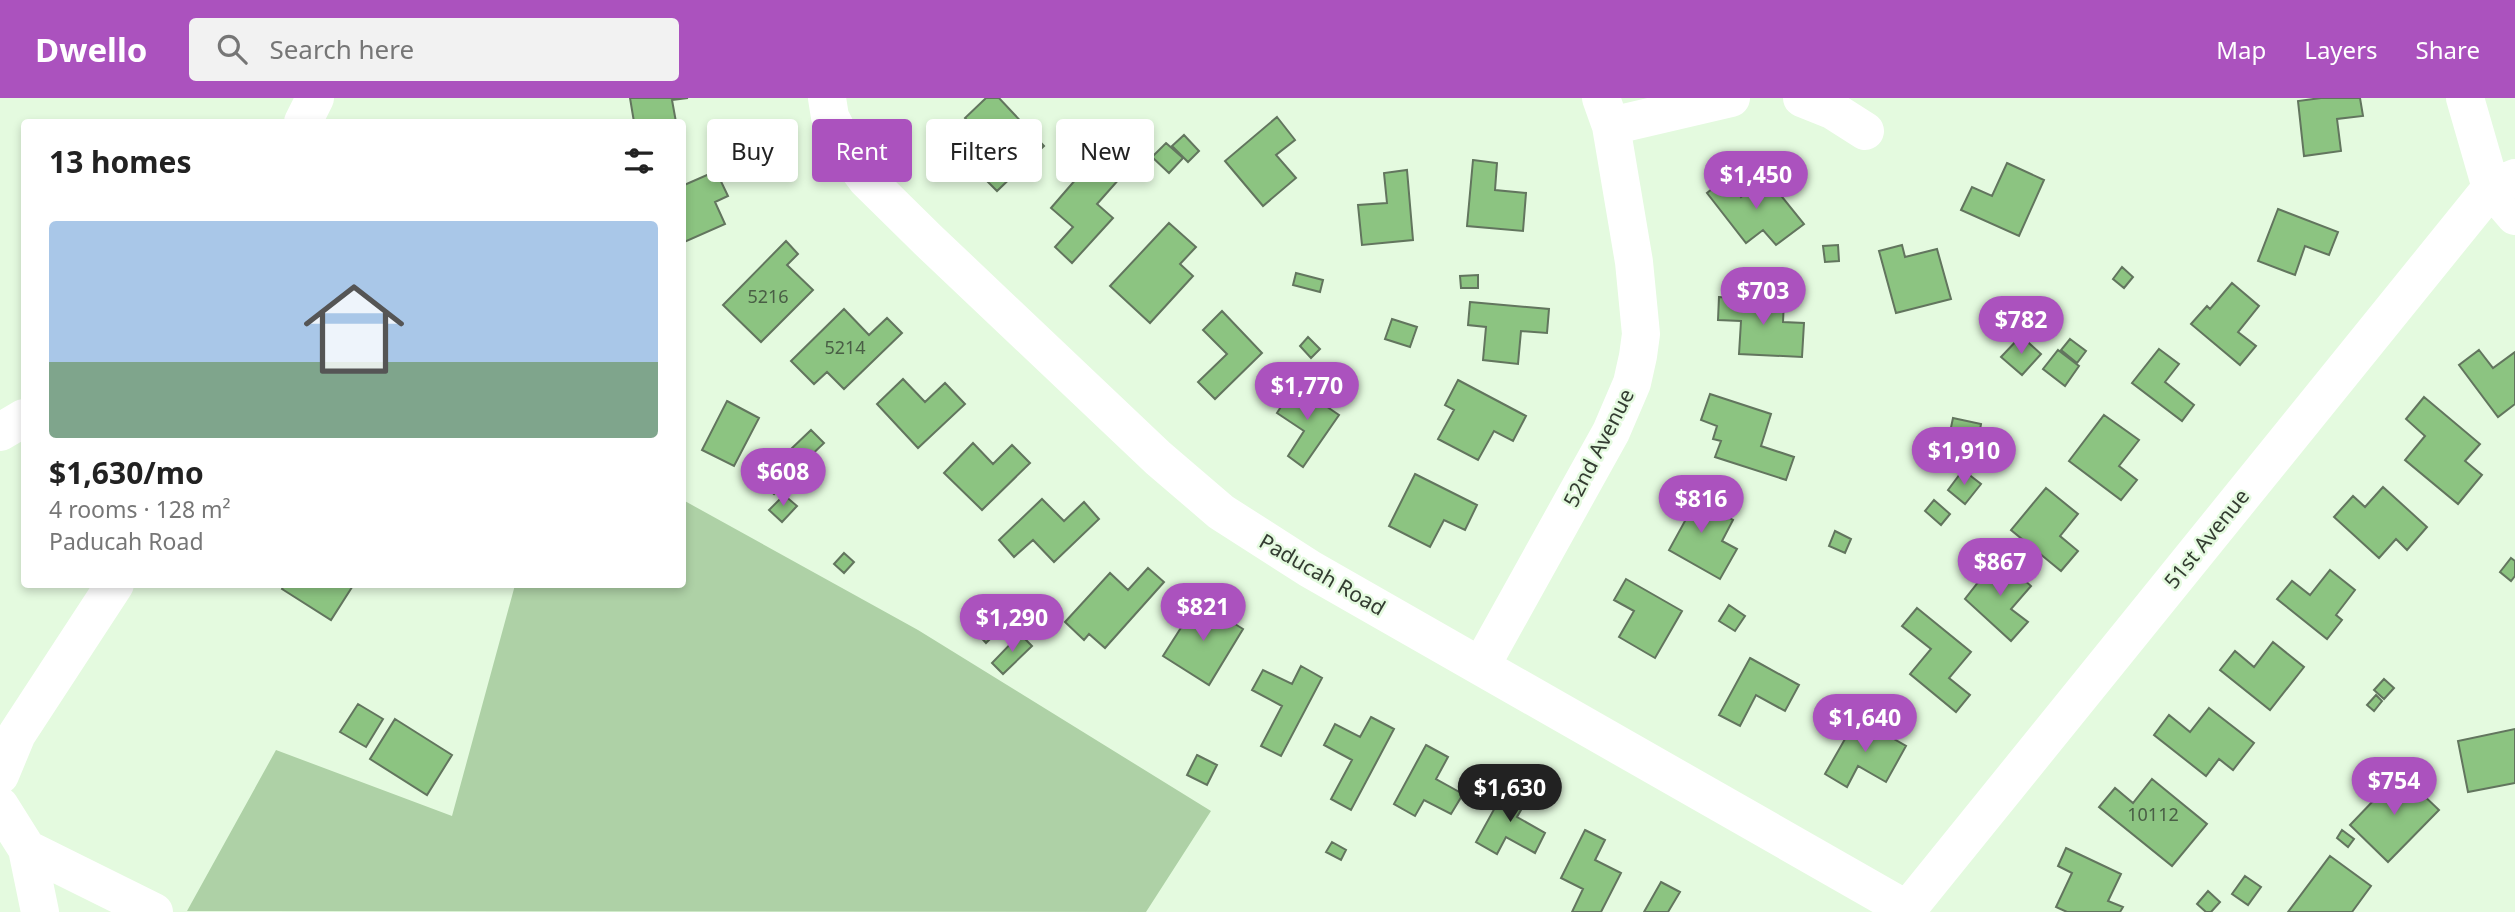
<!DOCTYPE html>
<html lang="en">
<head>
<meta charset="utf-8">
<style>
  :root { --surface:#fff; --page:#f2f2f2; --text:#222; --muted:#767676; --accent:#ab52be }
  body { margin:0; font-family:"Noto Sans",sans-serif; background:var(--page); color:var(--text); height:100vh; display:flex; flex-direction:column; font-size:26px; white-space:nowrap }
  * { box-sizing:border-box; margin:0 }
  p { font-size:23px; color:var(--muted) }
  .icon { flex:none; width:38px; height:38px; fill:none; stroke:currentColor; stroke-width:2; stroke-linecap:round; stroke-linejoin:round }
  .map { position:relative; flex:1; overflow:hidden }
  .panel { position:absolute; left:21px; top:21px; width:665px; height:469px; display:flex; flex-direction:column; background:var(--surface); border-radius:7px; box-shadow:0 4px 10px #0003 }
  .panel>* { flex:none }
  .hud { position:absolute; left:707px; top:21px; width:665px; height:63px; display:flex; gap:14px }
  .price { position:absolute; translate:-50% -60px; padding:0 16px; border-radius:24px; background:var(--accent); color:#fff; font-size:23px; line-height:46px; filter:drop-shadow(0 2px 4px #0008) }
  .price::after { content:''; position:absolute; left:50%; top:42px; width:21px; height:16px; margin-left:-10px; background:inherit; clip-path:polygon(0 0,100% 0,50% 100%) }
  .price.active { background:#222; color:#fff }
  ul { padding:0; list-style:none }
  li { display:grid; align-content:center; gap:14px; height:371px; padding:0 28px }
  li span { display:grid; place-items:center; height:217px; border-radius:7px; color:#555 }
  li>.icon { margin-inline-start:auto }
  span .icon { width:126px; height:126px; fill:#fffc; stroke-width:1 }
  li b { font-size:30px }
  h2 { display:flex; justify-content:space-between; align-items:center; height:84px; padding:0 28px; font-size:30px }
  .tag { padding:0 24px; border-radius:7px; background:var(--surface); box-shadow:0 4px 10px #0003; font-size:24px; line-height:63px }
  .tag.active { background:var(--accent); color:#fff }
  header { display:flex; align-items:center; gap:42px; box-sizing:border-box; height:98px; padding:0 35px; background:var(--accent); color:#fff }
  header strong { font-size:33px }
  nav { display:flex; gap:38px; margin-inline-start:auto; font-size:24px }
  .search { width:490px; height:63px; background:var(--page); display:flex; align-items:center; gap:18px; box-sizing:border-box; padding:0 24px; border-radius:7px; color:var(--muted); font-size:26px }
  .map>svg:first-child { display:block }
  .green { fill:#aed1a6 }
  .building { fill:#8cc481; stroke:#62755e; stroke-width:2 }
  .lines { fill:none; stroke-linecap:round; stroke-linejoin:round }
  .minor { stroke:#fff; stroke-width:38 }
  .labels { text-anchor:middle; stroke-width:5; stroke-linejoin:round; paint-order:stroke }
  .number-label { font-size:18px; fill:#495e45 }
  .street-label { font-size:21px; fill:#333c31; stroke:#e4fadf }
</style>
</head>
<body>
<header>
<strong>Dwello</strong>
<div class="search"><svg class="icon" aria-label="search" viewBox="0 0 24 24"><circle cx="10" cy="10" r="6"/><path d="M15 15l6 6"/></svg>Search here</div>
<nav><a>Map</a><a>Layers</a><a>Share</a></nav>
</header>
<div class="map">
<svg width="2515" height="814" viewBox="0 0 2515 814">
  <rect width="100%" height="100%" fill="#e4fadf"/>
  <path class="green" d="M683 402 918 532 1211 713 1146 814 187 813 276 652 452 718 515 487 682 486Z"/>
  <path class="building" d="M630 0H688L672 2 676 24H634Z
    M986 0H999L1044 48 997 93 982 78 1001 59 965 20Z
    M2321 0H2360L2363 18 2337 21 2341 53 2304 58 2298 3Z
    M1277 19 1295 42 1276 57 1296 80 1263 108 1225 63Z
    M1184 37 1199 53 1188 64 1172 48Z
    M1166 45 1183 60 1169 75 1152 59Z
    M1096 58 1120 80 1097 106 1113 120 1072 165 1055 149 1073 129 1051 110Z
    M1473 62 1497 65 1495 92 1526 95 1523 133 1467 128Z
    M2007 65 2044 82 2019 138 1961 112 1972 89 1992 98Z
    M1407 72 1413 142 1362 147 1358 107 1387 105 1384 75Z
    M716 73 728 98 715 104 725 126 682 145V88Z
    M1766 79 1804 126 1776 147 1763 132 1746 145 1707 95 1726 80 1741 99Z
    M2278 111 2338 134 2329 157 2305 148 2295 177 2258 163Z
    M1169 125 1196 149 1180 166 1193 178 1150 225 1110 188Z
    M786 143 798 156 787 167 813 192 761 244 723 207Z
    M1838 147 1839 163 1825 164 1823 148Z
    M1902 147 1905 159 1937 151 1951 201 1896 215 1879 153Z
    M2122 169 2133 179 2124 190 2113 181Z
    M1296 175 1323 182 1320 194 1293 187Z
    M1478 177V190H1461L1460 178Z
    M2232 185 2259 208 2238 234 2256 248 2240 267 2191 226 2207 208 2210 211Z
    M1719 199 1784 203 1783 224 1804 225 1802 259 1739 256 1741 223 1718 222Z
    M1470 204 1549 211 1547 235 1521 233 1518 266 1483 262 1486 229 1468 227Z
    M844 211 869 237 887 220 902 235 844 291 827 274 814 286 791 263Z
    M1222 213 1262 255 1215 301 1198 284 1227 256 1203 232Z
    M1392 221 1417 229 1410 249 1385 241Z
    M2021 238 2041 256 2022 277 2001 259Z
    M1308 239 1320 251 1311 260 1300 248Z
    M2070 241 2086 253 2077 265 2061 252Z
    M2159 251 2179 266 2165 284 2194 307 2182 323 2132 285Z
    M2058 252 2079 268 2065 288 2043 271Z
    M2479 252 2493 270 2515 254V306L2498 319 2459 267Z
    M903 281 925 304 945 285 965 306 918 350 877 306Z
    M1458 282 1526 318 1513 343 1494 333 1478 362 1438 341 1454 312 1445 307Z
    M1295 287 1339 317 1303 369 1288 358 1304 333 1277 315Z
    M1710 296 1771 316 1761 348 1794 359 1786 382 1715 359 1721 343 1713 341 1717 328 1701 322Z
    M2424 299 2480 346 2465 363 2482 377 2458 406 2405 362 2425 338 2406 321Z
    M727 303 759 320 734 368 702 352Z
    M2104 317 2139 342 2119 368 2137 382 2121 402 2069 363Z
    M1953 320 1981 326 1978 344 1949 339Z
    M811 332 824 345 804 364 791 351Z
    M973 345 993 366 1012 347 1030 365 982 412 944 375Z
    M778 372 787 380 774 396 765 388Z
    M1963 372 1981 386 1965 406 1948 392Z
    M1415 376 1477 407 1465 432 1444 422 1430 449 1389 428Z
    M2383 389 2427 429 2407 452 2396 441 2379 460 2334 419 2353 398 2365 409Z
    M2046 390 2078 416 2060 438 2078 453 2061 473 2011 432Z
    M1677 391 1733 422 1722 443 1737 451 1720 481 1669 452 1685 423 1665 412Z
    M784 397 797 408 782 424 769 412Z
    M1042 401 1064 423 1084 404 1099 421 1054 464 1033 442 1014 459 999 442Z
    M1934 402 1950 416 1941 427 1925 413Z
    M1835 433 1851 441 1845 455 1829 448Z
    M844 455 854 464 844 475 834 466Z
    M1998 459 2031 488 2011 511 2028 524 2011 543 1965 501Z
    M2511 460 2515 463V478L2511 483 2500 474Z
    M1148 470 1164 484 1105 550 1089 536 1084 542 1065 524 1110 475 1128 492Z
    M2330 472 2355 492 2336 517 2342 522 2327 541 2277 501 2292 483 2310 497Z
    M1626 481 1682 513 1655 560 1619 539 1634 513 1614 502Z
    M285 486H354L331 522 282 491Z
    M1198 503 1243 531 1209 587 1163 558Z
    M1729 507 1745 518 1735 533 1719 523Z
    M1917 510 1971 554 1949 580 1970 597 1956 614 1910 576 1931 551 1902 528Z
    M989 524 998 533 986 545 977 535Z
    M1020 536 1032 548 1003 576 992 565Z
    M2273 544 2304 569 2270 612 2220 572 2235 553 2254 569Z
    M1750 560 1799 587 1785 613 1756 597 1740 628 1719 617Z
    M1301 568 1322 580 1281 658 1261 648 1282 608 1252 592 1263 572 1292 586Z
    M2384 581 2394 590 2384 601 2374 592Z
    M2376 597 2382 603 2374 613 2367 607Z
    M358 606 383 621 366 649 340 634Z
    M2209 610 2254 645 2233 672 2219 661 2206 678 2154 637 2169 617 2190 634Z
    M1371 619 1394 631 1351 712 1331 701 1352 662 1324 647 1335 626 1360 639Z
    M1857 620 1906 648 1886 684 1858 668 1847 689 1825 676Z
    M395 621 452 657 427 697 370 661Z
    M2515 631V685L2468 694 2458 643Z
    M1426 647 1448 659 1436 681 1463 696 1451 716 1424 702 1415 718 1394 706Z
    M1197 657 1217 667 1207 687 1187 677Z
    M2400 675 2439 712 2388 764 2350 727Z
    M2152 681 2207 726 2172 768 2099 709 2115 690 2133 705Z
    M1508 686 1529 698 1517 719 1545 735 1535 755 1506 739 1497 756 1476 744Z
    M1585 732 1605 742 1595 762 1621 775 1601 814H1572L1583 791 1561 780Z
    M2342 732 2354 741 2348 749 2337 740Z
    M1332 744 1346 752 1341 762 1326 754Z
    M2066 750 2121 776 2108 803 2123 809 2120 814H2067L2056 809 2072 775 2058 768Z
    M2330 758 2371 788 2352 814H2288Z
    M2245 778 2261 789 2248 807 2232 796Z
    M1661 784 1680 794 1668 814H1644Z
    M2208 793 2220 804 2211 814H2206L2197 806Z"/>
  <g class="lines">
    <path class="minor" d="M827 0 830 19 852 62 867 82 928 142 1158 360 1221 414 1310 471 1911 814
      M1802 0 1832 12 1865 33
      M2465 0 2491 90 2515 118
      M303 24 315 0
      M1611 28 1731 0
      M0 334 24 320
      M1481 568 1611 334 1632 285 1638 258 1641 236 1634 164 1611 28 1601 0
      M0 677 17 636 115 486
      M0 708 27 751 40 814
      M27 751 154 814
      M1907 812 2491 90 2515 80"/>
  </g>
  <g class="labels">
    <g class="number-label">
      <text x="768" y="205">5216</text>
      <text x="845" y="256">5214</text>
      <text x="2153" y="723">10112</text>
    </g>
    <g class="street-label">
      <text transform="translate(1599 350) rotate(-63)" y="7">52nd Avenue</text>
      <text transform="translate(2207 441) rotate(-51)" y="7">51st Avenue</text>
      <text transform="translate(1322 477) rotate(30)" y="7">Paducah Road</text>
    </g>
  </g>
</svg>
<b class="price" style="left:1756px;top:113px">$1,450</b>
<b class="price" style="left:1763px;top:229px">$703</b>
<b class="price" style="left:2021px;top:258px">$782</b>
<b class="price" style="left:1307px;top:324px">$1,770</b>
<b class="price" style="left:1964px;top:389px">$1,910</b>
<b class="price" style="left:783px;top:410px">$608</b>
<b class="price" style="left:1701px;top:437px">$816</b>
<b class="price" style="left:2000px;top:500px">$867</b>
<b class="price" style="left:1203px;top:545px">$821</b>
<b class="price" style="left:1012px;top:556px">$1,290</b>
<b class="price" style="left:1865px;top:656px">$1,640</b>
<b class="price" style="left:2394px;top:719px">$754</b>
<b class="price active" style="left:1510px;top:726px">$1,630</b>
<div class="hud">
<a class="tag">Buy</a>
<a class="tag active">Rent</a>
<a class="tag">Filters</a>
<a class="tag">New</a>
</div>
<section class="panel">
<h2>13 homes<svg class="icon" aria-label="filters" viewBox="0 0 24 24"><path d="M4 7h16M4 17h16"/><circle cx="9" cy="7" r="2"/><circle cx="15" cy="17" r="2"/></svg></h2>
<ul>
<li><span style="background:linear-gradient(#a9c7e8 65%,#7fa58c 0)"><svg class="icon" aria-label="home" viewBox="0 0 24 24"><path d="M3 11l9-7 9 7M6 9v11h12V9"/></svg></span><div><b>$1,630/mo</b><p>4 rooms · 128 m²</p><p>Paducah Road</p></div></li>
</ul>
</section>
</div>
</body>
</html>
